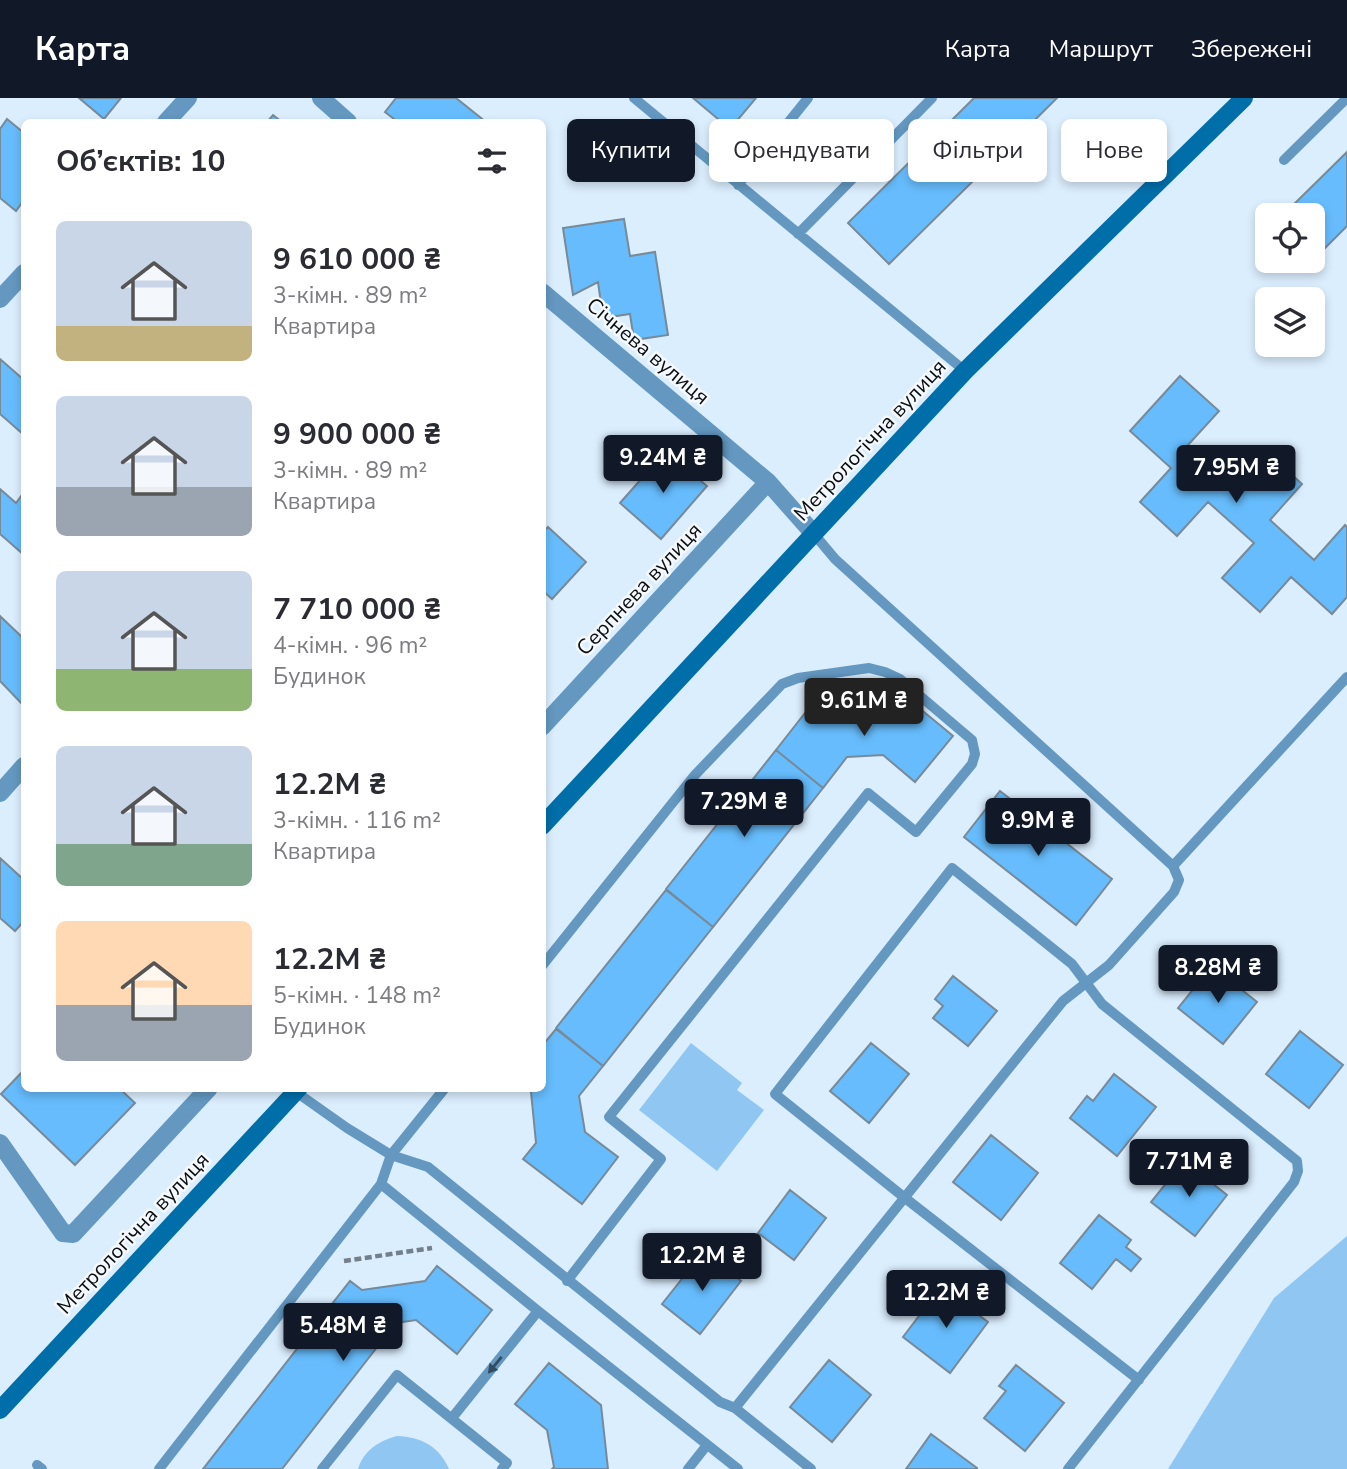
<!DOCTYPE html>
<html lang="uk">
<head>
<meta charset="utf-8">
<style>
  :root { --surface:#fff; --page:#f2f2f3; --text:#2b2b33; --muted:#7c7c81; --accent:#111827 }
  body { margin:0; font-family:"Nunito Sans",sans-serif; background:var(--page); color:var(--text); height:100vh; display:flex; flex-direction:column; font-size:26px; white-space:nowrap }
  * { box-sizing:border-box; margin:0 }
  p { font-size:23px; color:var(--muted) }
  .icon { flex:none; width:38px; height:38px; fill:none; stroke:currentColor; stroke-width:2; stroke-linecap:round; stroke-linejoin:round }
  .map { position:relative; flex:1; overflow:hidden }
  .sheet { position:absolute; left:21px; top:21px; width:525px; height:973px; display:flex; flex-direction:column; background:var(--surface); border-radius:10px; box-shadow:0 4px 10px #0003 }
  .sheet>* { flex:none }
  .guide { position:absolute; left:567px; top:21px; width:665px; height:63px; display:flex; gap:14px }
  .tools { position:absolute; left:1255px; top:105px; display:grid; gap:14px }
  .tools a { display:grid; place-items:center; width:70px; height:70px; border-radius:10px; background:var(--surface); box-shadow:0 4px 10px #0003; font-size:35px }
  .price { position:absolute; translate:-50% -60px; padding:0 16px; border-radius:7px; background:var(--accent); color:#fff; font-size:23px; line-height:46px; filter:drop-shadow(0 2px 4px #0008) }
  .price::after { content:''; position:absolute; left:50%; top:42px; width:21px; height:16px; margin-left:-10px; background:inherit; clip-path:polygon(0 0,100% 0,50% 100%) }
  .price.current { background:#222; color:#fff }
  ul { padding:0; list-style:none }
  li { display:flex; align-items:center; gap:21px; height:175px; padding:0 35px }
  li span { display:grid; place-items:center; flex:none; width:196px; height:140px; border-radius:10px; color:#555 }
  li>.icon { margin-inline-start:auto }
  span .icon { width:84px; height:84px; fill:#fffc; stroke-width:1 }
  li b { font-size:30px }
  h2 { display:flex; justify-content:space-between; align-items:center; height:84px; padding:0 35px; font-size:30px }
  .tag { padding:0 24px; border-radius:10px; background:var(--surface); box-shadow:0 4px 10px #0003; font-size:24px; line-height:63px }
  .tag.current { background:var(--accent); color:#fff }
  header { display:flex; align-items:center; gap:42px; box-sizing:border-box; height:98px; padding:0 35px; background:var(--accent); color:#fff }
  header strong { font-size:33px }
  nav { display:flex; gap:38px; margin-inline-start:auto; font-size:24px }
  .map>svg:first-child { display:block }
  .green { fill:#8fc6f2 }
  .building { fill:#66bcfc; stroke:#788a98; stroke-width:2 }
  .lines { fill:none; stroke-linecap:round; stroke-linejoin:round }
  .path { stroke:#737f8a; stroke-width:4.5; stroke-dasharray:7 3.5; stroke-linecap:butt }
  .lane { stroke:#6498c1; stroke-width:10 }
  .street { stroke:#6498c1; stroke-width:18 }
  .secondary { stroke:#006ea9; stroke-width:18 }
  .oneway { fill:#324d62 }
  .labels { text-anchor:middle; stroke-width:5; stroke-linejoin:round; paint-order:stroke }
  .street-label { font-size:21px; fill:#090f14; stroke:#f5f9fc }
</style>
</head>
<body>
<header>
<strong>Карта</strong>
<nav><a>Карта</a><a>Маршрут</a><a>Збережені</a></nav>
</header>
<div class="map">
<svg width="1347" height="1371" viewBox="0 0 1347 1371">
  <rect width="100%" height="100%" fill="#dbeefe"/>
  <path class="green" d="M691 945 742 985 737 992 764 1012 717 1073 639 1012Z
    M1347 1138V1371H1168L1274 1200Z
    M397 1338C421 1339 439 1348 449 1371H358C364 1352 379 1343 397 1338Z"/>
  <path class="building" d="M79 0H121L104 21Z
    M396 0H456L486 24H398L385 14Z
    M693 0H756L730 31Z
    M974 0H1057L889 166 848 125Z
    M273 17 282 24H267Z
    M7 21 24 35V102L16 113 0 100V31Z
    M1347 54V128L1324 151 1312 139V117H1291L1287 113Z
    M624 121 630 158 655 154 668 237 634 242 630 216 603 220 598 184 573 197 563 130Z
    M0 261 24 282V337L0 316Z
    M1180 278 1219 313 1188 347 1232 386 1264 351 1302 386 1270 422 1314 462 1345 427 1347 429V499L1332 516 1291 479 1260 514 1222 480 1254 445 1208 404 1177 438 1140 404 1171 370 1130 333Z
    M666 353 707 388 661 441 620 405Z
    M0 391 16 405 24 394V457L0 436Z
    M548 429 586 464 552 501 542 492V435Z
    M0 518 24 541V608L0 583Z
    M896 591 953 638 915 684 883 657 847 659 823 690 776 652 816 601 831 613 883 607Z
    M776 652 823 690 713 829 666 791Z
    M1000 693 1112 781 1076 827 964 739Z
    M0 760 24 782V823L15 833 0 820Z
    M666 792 713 829 603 968 556 930Z
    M1212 868 1257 904 1223 946 1178 910Z
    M953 878 997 913 968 948 933 920 943 908 935 901Z
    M556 931 603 968 579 998 585 1034 618 1059 582 1106 523 1061 536 1045 531 994 527 990H542V948Z
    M1300 933 1343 967 1309 1010 1266 976Z
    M871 945 909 976 869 1025 830 993Z
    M24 972V990H119L135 1005 75 1067 1 996Z
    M1114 976 1156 1009 1117 1058 1070 1020 1087 998 1093 1003Z
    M991 1037 1038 1075 1001 1122 953 1084Z
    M1184 1063 1227 1097 1195 1138 1151 1104Z
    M790 1092 826 1120 794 1162 758 1135Z
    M1099 1117 1131 1142 1126 1149 1141 1161 1131 1173 1116 1161 1092 1191 1060 1165Z
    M704 1153 741 1183 700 1236 662 1206Z
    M437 1168 492 1212 457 1256 416 1222 396 1225 282 1371H203L350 1183 362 1192 425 1183Z
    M941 1189 988 1224 950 1275 903 1239Z
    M829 1262 871 1297 832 1344 790 1309Z
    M549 1265 601 1307 608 1371H552L554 1369 547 1332 515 1306Z
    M1016 1267 1064 1305 1025 1353 984 1320 1006 1293 999 1288Z
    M931 1336 977 1370V1371H906Z"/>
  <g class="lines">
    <path class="path" d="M344 1163 432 1150"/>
    <path class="lane" d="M634 0 965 273
      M1284 62 1347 0
      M738 87 808 0
      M798 136 932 0
      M814 436 835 461 1173 768 1347 579
      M542 868 694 678 782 586 798 580 869 570 885 574 900 581 972 642 975 656 972 666 916 734 868 695 609 1019 661 1061 567 1183
      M296 994 347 1030 391 1057 428 1069 720 1304 735 1310 811 1371
      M381 1086 538 1213 738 1371
      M735 1310 1063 903 1109 867 1174 794 1179 782 1173 768
      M452 1320 538 1213
      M37 1367 42 1371
      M159 1371 381 1086 391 1057 445 990
      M322 1371 397 1277 507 1365 502 1371
      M688 1371 707 1347
      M1068 1371 1294 1084 1298 1073 1297 1063 1102 906 1072 866 952 770 775 996 905 1100 1139 1282"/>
    <path class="street" d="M321 0 348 24
      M166 24 188 0
      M542 194 768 384 814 436
      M0 201 24 175
      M542 629 768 384
      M0 695 24 668
      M0 1045 63 1135 73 1136 209 990"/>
    <path class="secondary" d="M542 728 965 273 1244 0
      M0 1312 299 990"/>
  </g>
  <defs><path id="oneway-solid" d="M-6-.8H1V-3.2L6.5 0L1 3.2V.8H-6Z" transform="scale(1.75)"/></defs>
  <use class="oneway" href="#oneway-solid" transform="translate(495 1267) rotate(129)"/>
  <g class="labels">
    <g class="street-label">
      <text transform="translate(648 253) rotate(40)" y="7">Січнева вулиця</text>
      <text transform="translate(870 342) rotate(-47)" y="7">Метрологічна вулиця</text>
      <text transform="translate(639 491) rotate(-47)" y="7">Серпнева вулиця</text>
      <text transform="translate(133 1135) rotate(-47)" y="7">Метрологічна вулиця</text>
    </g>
  </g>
</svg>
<div class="tools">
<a><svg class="icon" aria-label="locate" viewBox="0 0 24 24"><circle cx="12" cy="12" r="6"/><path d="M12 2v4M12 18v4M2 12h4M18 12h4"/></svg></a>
<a><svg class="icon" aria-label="layers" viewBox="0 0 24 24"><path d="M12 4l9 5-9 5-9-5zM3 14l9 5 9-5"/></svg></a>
</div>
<b class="price" style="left:663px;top:397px">9.24M ₴</b>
<b class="price" style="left:1236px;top:407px">7.95M ₴</b>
<b class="price current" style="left:864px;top:640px">9.61M ₴</b>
<b class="price" style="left:744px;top:741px">7.29M ₴</b>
<b class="price" style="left:1038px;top:760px">9.9M ₴</b>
<b class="price" style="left:1218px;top:907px">8.28M ₴</b>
<b class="price" style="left:1189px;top:1101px">7.71M ₴</b>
<b class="price" style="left:702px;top:1195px">12.2M ₴</b>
<b class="price" style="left:946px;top:1232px">12.2M ₴</b>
<b class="price" style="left:343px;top:1265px">5.48M ₴</b>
<div class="guide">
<a class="tag current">Купити</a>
<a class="tag">Орендувати</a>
<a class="tag">Фільтри</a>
<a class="tag">Нове</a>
</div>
<section class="sheet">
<h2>Об’єктів: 10<svg class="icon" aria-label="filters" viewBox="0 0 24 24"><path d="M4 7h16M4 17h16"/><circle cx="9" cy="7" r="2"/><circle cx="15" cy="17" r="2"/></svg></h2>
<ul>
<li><span style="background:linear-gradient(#c9d6e8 75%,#c2b280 0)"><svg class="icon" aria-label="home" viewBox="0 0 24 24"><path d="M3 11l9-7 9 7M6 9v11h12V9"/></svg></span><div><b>9 610 000 ₴</b><p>3-кімн. · 89 m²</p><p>Квартира</p></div></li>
<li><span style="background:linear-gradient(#c9d6e8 65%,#9aa5b1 0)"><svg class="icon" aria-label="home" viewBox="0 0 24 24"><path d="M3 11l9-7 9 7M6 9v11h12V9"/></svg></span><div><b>9 900 000 ₴</b><p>3-кімн. · 89 m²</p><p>Квартира</p></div></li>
<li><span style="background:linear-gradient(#c9d6e8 70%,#8fb573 0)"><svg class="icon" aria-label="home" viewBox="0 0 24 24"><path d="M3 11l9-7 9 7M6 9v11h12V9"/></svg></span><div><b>7 710 000 ₴</b><p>4-кімн. · 96 m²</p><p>Будинок</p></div></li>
<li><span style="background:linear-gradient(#c9d6e8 70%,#7fa58c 0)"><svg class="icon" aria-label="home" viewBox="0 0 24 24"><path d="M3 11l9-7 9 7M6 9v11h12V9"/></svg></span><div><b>12.2M ₴</b><p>3-кімн. · 116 m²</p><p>Квартира</p></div></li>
<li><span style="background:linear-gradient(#ffd9b3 60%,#9aa5b1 0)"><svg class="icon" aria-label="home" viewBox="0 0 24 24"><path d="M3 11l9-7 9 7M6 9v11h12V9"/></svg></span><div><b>12.2M ₴</b><p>5-кімн. · 148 m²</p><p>Будинок</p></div></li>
</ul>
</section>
</div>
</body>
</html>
